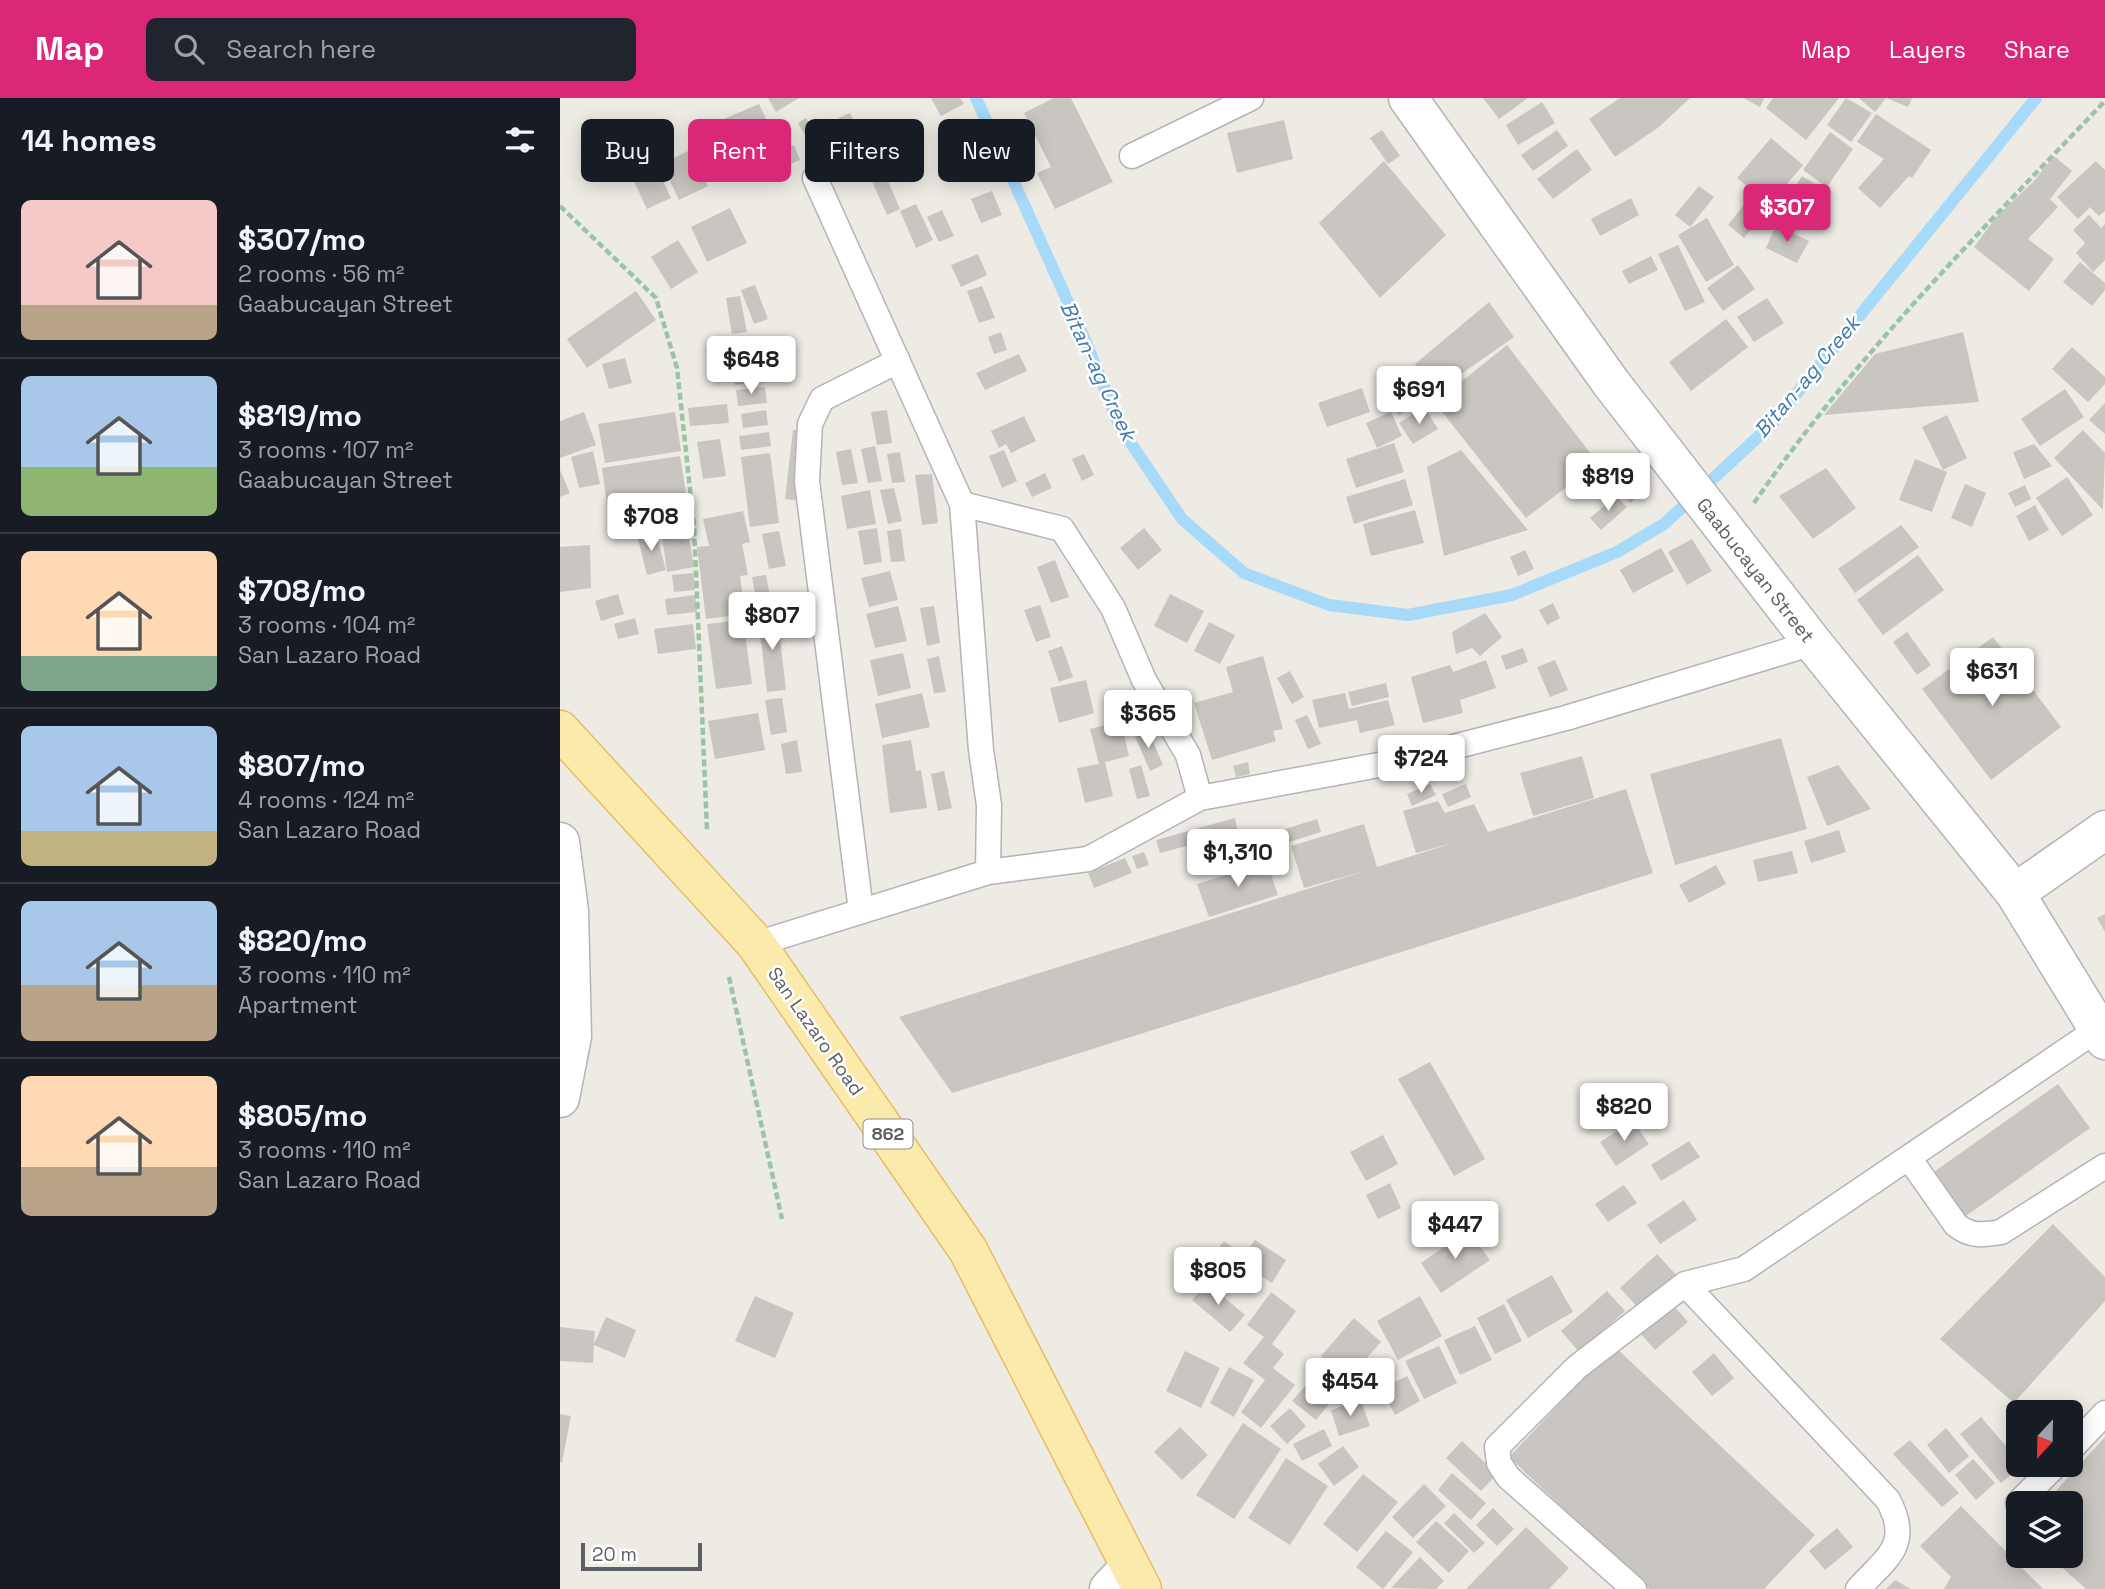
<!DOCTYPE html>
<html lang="en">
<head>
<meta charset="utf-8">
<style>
  :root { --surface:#171b24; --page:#20242c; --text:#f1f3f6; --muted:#9ea1a6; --line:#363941; --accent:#db2777 }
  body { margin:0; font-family:"Space Grotesk",sans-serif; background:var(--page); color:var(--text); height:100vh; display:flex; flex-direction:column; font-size:26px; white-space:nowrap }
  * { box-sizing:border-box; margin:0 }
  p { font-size:23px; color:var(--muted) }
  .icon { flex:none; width:38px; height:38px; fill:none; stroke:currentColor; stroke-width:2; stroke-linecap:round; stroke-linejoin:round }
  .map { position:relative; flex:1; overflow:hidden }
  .panel { display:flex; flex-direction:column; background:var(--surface); width:560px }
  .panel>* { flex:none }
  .banner { position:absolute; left:21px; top:21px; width:665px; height:63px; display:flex; gap:14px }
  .needle { width:46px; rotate:202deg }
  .fabs { position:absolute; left:1446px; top:1302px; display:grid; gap:14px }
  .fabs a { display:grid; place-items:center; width:77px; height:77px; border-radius:10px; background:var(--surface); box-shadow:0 4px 18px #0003; font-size:35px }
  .scale { position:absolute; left:21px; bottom:18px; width:121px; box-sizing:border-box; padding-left:7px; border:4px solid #5c5f63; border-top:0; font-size:19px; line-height:24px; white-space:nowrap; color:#5c5f63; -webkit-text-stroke:5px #fff; paint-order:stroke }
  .price { position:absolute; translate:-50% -60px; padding:0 16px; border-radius:7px; background:#fff; color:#222; font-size:23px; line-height:46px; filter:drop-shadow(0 2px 4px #0008) }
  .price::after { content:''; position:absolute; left:50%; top:42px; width:21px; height:16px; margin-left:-10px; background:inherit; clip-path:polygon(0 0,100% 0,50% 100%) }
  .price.current { background:var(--accent); color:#fff }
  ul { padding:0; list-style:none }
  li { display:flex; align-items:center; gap:21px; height:175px; padding:0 21px }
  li+li { border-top:2px solid var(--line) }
  li span { display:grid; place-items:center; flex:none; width:196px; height:140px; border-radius:10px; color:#555 }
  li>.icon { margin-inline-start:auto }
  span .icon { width:84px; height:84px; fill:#fffc; stroke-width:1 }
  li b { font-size:30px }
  h2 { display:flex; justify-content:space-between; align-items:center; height:84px; padding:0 21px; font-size:30px }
  .tag { padding:0 24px; border-radius:10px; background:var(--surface); box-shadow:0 4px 18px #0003; font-size:24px; line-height:63px }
  .tag.current { background:var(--accent); color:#fff }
  header { display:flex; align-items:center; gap:42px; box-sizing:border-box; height:98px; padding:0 35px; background:var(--accent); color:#fff }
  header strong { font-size:33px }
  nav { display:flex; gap:38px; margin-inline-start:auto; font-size:24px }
  .search { width:490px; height:63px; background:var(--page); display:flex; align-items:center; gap:18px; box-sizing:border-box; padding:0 24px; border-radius:10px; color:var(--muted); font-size:26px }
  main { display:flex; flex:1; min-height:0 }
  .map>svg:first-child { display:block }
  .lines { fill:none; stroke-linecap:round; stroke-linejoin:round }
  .stream { stroke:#a7d9f9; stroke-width:12 }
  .building { fill:#c9c5c0 }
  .service-casing { stroke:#b1b4b8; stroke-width:27 }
  .minor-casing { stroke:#b1b4b8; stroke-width:41 }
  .tertiary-casing { stroke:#b1b4b8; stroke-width:41 }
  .primary-casing { stroke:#e8bd61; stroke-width:41 }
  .path { stroke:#9bc4a5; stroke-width:4.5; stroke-dasharray:7 3.5; stroke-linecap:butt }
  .service { stroke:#fff; stroke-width:24 }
  .minor { stroke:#fff; stroke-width:38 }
  .tertiary { stroke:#fff; stroke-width:38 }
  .primary { stroke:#faeaac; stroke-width:38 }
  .labels { text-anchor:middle; stroke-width:5; stroke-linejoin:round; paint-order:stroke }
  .shield { fill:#fff; stroke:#8d8f92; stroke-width:2 }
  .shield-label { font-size:18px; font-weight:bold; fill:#5c5f63 }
  .street-label { font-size:19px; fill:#5c5f63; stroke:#fff }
  .water-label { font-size:21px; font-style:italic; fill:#457aaa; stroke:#fff }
</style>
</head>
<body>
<header>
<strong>Map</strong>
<div class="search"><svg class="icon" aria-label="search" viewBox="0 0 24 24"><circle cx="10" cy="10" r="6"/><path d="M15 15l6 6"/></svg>Search here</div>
<nav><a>Map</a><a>Layers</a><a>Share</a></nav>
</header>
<main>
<section class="panel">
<h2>14 homes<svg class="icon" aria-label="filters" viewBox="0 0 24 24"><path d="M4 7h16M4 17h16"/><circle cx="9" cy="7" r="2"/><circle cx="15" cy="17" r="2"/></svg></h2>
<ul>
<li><span style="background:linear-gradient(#f6c9c9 75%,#b9a48a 0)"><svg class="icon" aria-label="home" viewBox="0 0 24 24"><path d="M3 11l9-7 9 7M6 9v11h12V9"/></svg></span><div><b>$307/mo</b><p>2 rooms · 56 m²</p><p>Gaabucayan Street</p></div></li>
<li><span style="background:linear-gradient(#a9c7e8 65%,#8fb573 0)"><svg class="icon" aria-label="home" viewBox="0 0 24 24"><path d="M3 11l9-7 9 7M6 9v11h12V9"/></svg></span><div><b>$819/mo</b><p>3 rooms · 107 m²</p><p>Gaabucayan Street</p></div></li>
<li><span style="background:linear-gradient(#ffd9b3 75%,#7fa58c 0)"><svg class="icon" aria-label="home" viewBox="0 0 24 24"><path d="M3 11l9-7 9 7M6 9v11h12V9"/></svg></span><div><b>$708/mo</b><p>3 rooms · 104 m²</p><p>San Lazaro Road</p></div></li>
<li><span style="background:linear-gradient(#a9c7e8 75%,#c2b280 0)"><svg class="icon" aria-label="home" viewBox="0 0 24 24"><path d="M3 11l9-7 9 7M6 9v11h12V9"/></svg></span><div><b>$807/mo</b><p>4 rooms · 124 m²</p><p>San Lazaro Road</p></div></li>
<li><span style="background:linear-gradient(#a9c7e8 60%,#b9a48a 0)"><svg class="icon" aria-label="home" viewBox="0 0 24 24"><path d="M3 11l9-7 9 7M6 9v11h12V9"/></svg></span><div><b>$820/mo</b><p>3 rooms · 110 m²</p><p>Apartment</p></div></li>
<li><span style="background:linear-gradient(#ffd9b3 65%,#b9a48a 0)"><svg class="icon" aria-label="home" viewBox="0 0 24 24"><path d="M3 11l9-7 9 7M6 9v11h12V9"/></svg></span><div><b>$805/mo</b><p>3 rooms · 110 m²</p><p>San Lazaro Road</p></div></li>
</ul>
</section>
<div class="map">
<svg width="1545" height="1491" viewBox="0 0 1545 1491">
  <rect width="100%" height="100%" fill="#edebe4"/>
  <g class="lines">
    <path class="stream" d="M416 0 526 244 560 329 622 421 684 475 769 507 848 517 952 497 1057 454 1104 426 1212 326 1476 0"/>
  </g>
  <path class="building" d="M208 0H239L216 14Z
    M371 0H400L404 6 381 18Z
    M494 0H511L553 84 495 111 477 75 491 69 464 15Z
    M923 0H968L939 21Z
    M1060 0H1130L1099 29 1055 59 1029 21Z
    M1183 0H1204L1200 9Z
    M1213 0H1279L1246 42 1206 10Z
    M1286 0 1312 15 1291 44 1267 27Z
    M1299 0H1352L1348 9 1326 0 1315 14Z
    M982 4 995 25 958 47 946 27Z
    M199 6 208 25 172 40 164 21Z
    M290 15 296 27 284 33 278 20Z
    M1316 16 1371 52 1352 80 1349 78 1320 110 1298 90 1324 61 1297 44Z
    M246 20 255 36 247 41 238 25Z
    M724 22 733 61 677 75 667 35Z
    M216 28 222 40 195 52 190 41Z
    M822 32 840 58 828 66 810 40Z
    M997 32 1008 48 973 73 961 57Z
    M1270 34 1293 51 1267 89 1243 72Z
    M309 39 340 111 327 117 295 45Z
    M1211 40 1243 67 1209 107 1177 80Z
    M261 46 264 54 254 58 251 50Z
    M234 47 240 62 206 76 200 60Z
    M1017 51 1032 72 993 101 977 81Z
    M130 52 148 88 119 102 102 66Z
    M1494 58 1512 73 1490 101 1498 109 1468 141 1494 161 1469 193 1414 149 1437 118 1473 84Z
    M824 63 886 137 820 200 759 125Z
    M1536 63 1545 72V113L1539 118 1530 109 1518 121 1497 99Z
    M96 68 111 100 87 111 72 79Z
    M1242 78 1266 93 1243 127 1220 112Z
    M1139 88 1154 99 1130 129 1115 117Z
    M432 93 442 117 421 125 411 101Z
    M1071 100 1079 117 1040 138 1031 121Z
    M1187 103 1203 117 1184 140 1168 127Z
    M356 106 373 142 356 150 340 113Z
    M170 110 187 145 147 164 131 129Z
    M382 112 394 138 379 144 367 119Z
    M1529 117 1541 130 1545 126V162L1533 174 1516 155 1525 145 1513 132Z
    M1147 120 1174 167 1146 184 1118 137Z
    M1216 127 1249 143 1237 165 1206 150Z
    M118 142 138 174 111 191 91 159Z
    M1118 147 1145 204 1125 213 1098 156Z
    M418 156 427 177 401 189 391 167Z
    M1091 158 1098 172 1069 186 1062 173Z
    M1520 164 1545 185V192L1532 208 1503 184Z
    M1178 167 1195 191 1163 213 1147 190Z
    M195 187 208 221 194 226 181 192Z
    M422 188 435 220 419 225 407 193Z
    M76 193 96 222 27 270 7 241Z
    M180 198 187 234 172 236 166 200Z
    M1207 200 1224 225 1194 244 1177 219Z
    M929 204 954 239 874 295 855 266Z
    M1166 221 1188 249 1131 293 1109 264Z
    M441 234 447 252 434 256 428 239Z
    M1403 234 1419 304 1264 317 1315 256Z
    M198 242 202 260 174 265 169 247Z
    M947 247 1038 365 966 420 875 305Z
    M1512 249 1545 279V286L1528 304 1492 271Z
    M459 256 467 273 425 292 416 275Z
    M65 260 72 285 49 291 42 266Z
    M217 265 219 283 175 287 172 270Z
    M849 280 863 300 839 317 825 297Z
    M205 289 207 305 178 308 176 292Z
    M802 290 810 314 767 329 758 305Z
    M1505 291 1524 319 1480 348 1461 321Z
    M1545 305V336L1529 322Z
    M167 306 169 325 130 328 128 310Z
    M864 309 878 331 853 346 839 325Z
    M206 312 208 327 183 330 181 316Z
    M327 312 332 345 317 347 311 314Z
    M24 314 36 347 0 360V323Z
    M115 314 121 353 45 365 38 326Z
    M831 314 842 338 817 350 806 325Z
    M1387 317 1407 360 1383 372 1362 329Z
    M464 318 476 343 451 355 446 346 439 350 431 333Z
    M233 332 248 334 240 403 225 401Z
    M1523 332 1545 355 1543 412 1494 360Z
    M209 334 211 348 181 352 179 338Z
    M160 341 166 378 143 381 137 344Z
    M834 345 844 374 796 390 786 361Z
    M1474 346 1492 368 1464 381 1453 354Z
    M315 348 322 383 308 385 301 351Z
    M291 351 298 385 282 387 276 354Z
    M444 352 457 383 442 390 429 358Z
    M901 352 968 432 884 458 867 369Z
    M33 353 40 386 19 390 11 359Z
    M340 354 345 384 332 385 327 356Z
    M210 355 219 425 190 429 181 359Z
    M524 356 534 377 522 383 512 361Z
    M120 358 126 395 47 407 42 370Z
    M1355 361 1387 374 1372 414 1339 402Z
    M1266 370 1296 410 1253 441 1219 398Z
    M0 372 10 395 0 399Z
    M485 375 492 390 472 399 465 385Z
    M372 376 378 425 362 427 355 377Z
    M1507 379 1533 417 1502 438 1476 400Z
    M845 381 853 407 794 426 786 399Z
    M1072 382 1084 390 1071 405 1055 392Z
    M1405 386 1426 395 1412 429 1391 420Z
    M1465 387 1471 401 1455 409 1448 395Z
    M334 390 342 423 328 426 320 392Z
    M310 392 316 426 287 431 281 398Z
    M1056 398 1067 409 1041 432 1030 420Z
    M1475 407 1489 432 1469 443 1456 418Z
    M855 412 864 445 811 458 803 426Z
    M183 413 190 444 182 446 188 477 180 478 185 516 146 521 137 449 149 448 143 421Z
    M127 427 134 469 107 474 101 431Z
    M1341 427 1359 449 1295 495 1278 471Z
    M317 430 322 464 304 467 298 433Z
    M584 430 602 452 578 472 560 450Z
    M341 431 345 463 331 464 327 433Z
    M95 432 106 472 87 477 77 437Z
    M219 433 226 468 209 471 202 436Z
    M1132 441 1152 473 1127 487 1108 454Z
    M30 447 31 490 0 494V449Z
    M1101 450 1114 473 1073 495 1060 472Z
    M965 452 974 471 958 478 950 459Z
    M1358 457 1384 492 1323 537 1297 502Z
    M495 462 509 499 491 505 477 469Z
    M330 473 338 502 309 509 301 480Z
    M133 475 135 492 114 494 112 477Z
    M206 477 212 509 198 512 192 479Z
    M58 496 64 516 41 523 35 503Z
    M610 496 644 513 627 545 594 528Z
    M135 497 137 514 107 517 105 501Z
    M993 505 1000 520 987 527 979 512Z
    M480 507 491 539 476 544 464 512Z
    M338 508 347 543 315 550 306 516Z
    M374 508 380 545 367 548 360 510Z
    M217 515 226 592 207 594 198 517Z
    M925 515 942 539 920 558 912 550 896 556 892 534Z
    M75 520 79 536 58 541 54 526Z
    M183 522 192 586 156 591 147 526Z
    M649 524 675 537 660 566 634 553Z
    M133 526 136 551 98 556 94 531Z
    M1347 534 1371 567 1357 577 1333 544Z
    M1433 539 1501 629 1431 682 1362 591Z
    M502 548 513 579 499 584 488 553Z
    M963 550 968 564 946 572 941 558Z
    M343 555 351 590 318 598 310 562Z
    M379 558 386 594 374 595 367 561Z
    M703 558 723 631 713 633 716 643 652 662 634 605 673 594 666 569Z
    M926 562 936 590 900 602 903 615 863 625 851 579 890 567 893 574Z
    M995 562 1008 592 990 599 977 569Z
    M730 573 744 599 732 606 717 580Z
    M526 582 534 615 499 625 490 590Z
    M826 585 829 599 792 608 788 594Z
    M362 595 370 629 322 640 315 606Z
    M785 595 789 611 828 602 835 627 800 635 797 622 759 630 752 602Z
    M222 600 227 634 211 637 205 602Z
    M198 615 205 652 155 661 148 623Z
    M747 617 761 646 748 651 735 622Z
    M561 623 569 658 545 664 553 698 525 705 517 670 539 666 530 631Z
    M587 630 603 667 590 673 574 636Z
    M1221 640 1247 731 1115 767 1090 676Z
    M237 642 242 674 226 676 221 646Z
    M351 642 356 673 361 672 367 710 330 715 322 647Z
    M1022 658 1034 700 973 718 960 675Z
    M688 664 690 676 676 679 673 668Z
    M581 667 590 698 577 701 569 671Z
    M1278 667 1311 711 1267 728 1247 679Z
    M384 673 392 710 378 713 371 676Z
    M870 686 876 697 852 708 847 696Z
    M906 686 911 699 888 709 882 696Z
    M1066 691 1093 775 392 995 339 919 805 773 744 790 731 748 804 726 817 769 896 744 856 755 843 713 878 703 885 715 914 706 928 734Z
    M675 720 678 734 600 755 596 742Z
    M757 721 761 734 726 745 722 732Z
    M1279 732 1286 754 1251 765 1244 743Z
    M695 741 699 755 653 768 649 755Z
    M1232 753 1238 775 1198 784 1193 762Z
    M584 754 589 767 577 771 572 758Z
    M565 760 572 775 534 790 528 775Z
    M707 764 718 797 649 819 637 786Z
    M1156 767 1166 786 1129 805 1119 787Z
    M1545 816V834L1537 820Z
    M870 964 925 1061 894 1078 838 981Z
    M1498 986 1530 1030 1403 1120 1371 1076Z
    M1073 1023 1089 1046 1056 1068 1040 1044Z
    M823 1037 838 1066 806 1083 790 1054Z
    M1129 1043 1140 1059 1101 1083 1091 1067Z
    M830 1085 841 1110 818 1121 806 1097Z
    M1064 1087 1077 1105 1048 1124 1035 1106Z
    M1124 1102 1137 1122 1100 1146 1087 1127Z
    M1493 1126 1545 1179V1203L1454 1305 1380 1241Z
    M908 1132 930 1162 881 1195 861 1165Z
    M695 1142 726 1162 712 1185 679 1164Z
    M664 1143 678 1153 662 1175 647 1165Z
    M1097 1156 1118 1179 1081 1213 1060 1190Z
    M992 1177 1013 1214 968 1240 946 1202Z
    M647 1185 685 1217 670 1234 632 1202Z
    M1047 1193 1065 1213 1019 1254 1001 1233Z
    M711 1194 736 1213 712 1246 724 1256 713 1270 735 1287 701 1330 681 1314 705 1282 683 1265 704 1239 687 1227Z
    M195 1198 234 1215 215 1260 175 1243Z
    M860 1198 882 1238 838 1262 817 1223Z
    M944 1206 962 1243 935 1256 917 1220Z
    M1113 1207 1128 1224 1095 1252 1081 1236Z
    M46 1219 76 1232 65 1260 34 1247 33 1265 0 1263V1229L35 1233 34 1246Z
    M794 1220 821 1244 788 1281 761 1258Z
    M915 1228 932 1262 900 1277 884 1242Z
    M879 1248 897 1285 864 1301 845 1263Z
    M1054 1248 1255 1437 1204 1491H1089L949 1359Z
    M625 1253 660 1270 641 1310 606 1293Z
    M1154 1255 1174 1280 1152 1298 1132 1274Z
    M669 1269 694 1282 674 1319 650 1305Z
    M760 1271 782 1290 756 1322 732 1303Z
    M847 1278 860 1303 835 1317 821 1291Z
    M801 1302 810 1328 779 1338 771 1312Z
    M730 1310 746 1328 727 1346 710 1328Z
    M0 1316 11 1318 2 1364H0Z
    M1421 1319 1458 1362V1367H1463L1441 1385 1400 1336Z
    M683 1325 721 1351 674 1421 636 1397Z
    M620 1329 648 1357 622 1382 594 1354Z
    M1386 1330 1409 1358 1389 1375 1367 1347Z
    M764 1331 772 1348 742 1363 733 1346Z
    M1545 1339V1491H1526L1489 1458H1510V1405H1485Z
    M1350 1342 1399 1395 1382 1409 1333 1356Z
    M902 1343 937 1376 921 1393 886 1360Z
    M783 1348 799 1369 774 1388 758 1366Z
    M726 1360 768 1388 730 1447 688 1420Z
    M1413 1361 1435 1385 1416 1402 1395 1377Z
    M892 1375 926 1405 911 1422 878 1392Z
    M803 1376 838 1404 797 1454 763 1426Z
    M864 1386 886 1408 853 1440 832 1419Z
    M1401 1408 1483 1491H1384L1391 1479 1360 1448Z
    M933 1410 954 1431 937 1448 916 1427Z
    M894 1415 925 1445 914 1455 884 1425Z
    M876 1423 909 1453 889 1475 856 1444Z
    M966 1429 1009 1470 989 1491H906Z
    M1277 1430 1293 1449 1265 1472 1249 1453Z
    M826 1433 853 1454 823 1491 796 1469Z
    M860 1459 884 1483 876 1491 831 1490Z
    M1335 1482 1351 1491H1326Z"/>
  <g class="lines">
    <defs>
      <path id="service" d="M572 58 691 0
        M402 406 502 431 553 510 584 582 628 657 640 700
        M428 774 528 761 640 700 835 664 1006 620 1253 545
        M301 813 247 383 250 326 262 301 338 263
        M196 846 428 774 429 707 421 652 402 406 255 80
        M1349 1060 1396 1127C1411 1139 1423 1137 1441 1134L1545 1068
        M1510 1352 1545 1315
        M1458 1405 1496 1367
        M1074 1491 948 1379 939 1365 937 1349 1017 1269 1125 1186
        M1298 1491C1327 1459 1352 1447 1328 1402L1125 1186 1184 1171 1538 931"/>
      <path id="minor" d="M0 744 9 813 12 938 0 1000
        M549 1491 570 1469"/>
      <path id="tertiary" d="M848 0 1051 285 1253 545 1455 795 1545 942
        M1455 795 1545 732"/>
      <path id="primary" d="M0 632 196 846 408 1152 582 1491"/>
    </defs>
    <use href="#service" class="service-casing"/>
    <use href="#minor" class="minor-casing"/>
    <use href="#tertiary" class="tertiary-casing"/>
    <use href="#primary" class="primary-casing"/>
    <path class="path" d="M0 108 96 200 117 270 134 428 147 732
      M1194 405C1295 258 1422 132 1545 3
      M169 879 222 1121"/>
    <use href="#service" class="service"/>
    <use href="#minor" class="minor"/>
    <use href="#tertiary" class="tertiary"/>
    <use href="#primary" class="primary"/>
  </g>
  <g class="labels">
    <rect class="shield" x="303.5" y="1021.5" width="49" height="29" rx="5"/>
    <g class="shield-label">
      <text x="328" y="1042">862</text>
    </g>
    <g class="street-label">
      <text transform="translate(1196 472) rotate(52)" y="7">Gaabucayan Street</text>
      <text transform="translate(256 933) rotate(55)" y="7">San Lazaro Road</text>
    </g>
    <g class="water-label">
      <text transform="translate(538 273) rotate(65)" y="7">Bitan-ag Creek</text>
      <text transform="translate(1247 279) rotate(-50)" y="7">Bitan-ag Creek</text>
    </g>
  </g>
</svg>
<div class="fabs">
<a><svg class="needle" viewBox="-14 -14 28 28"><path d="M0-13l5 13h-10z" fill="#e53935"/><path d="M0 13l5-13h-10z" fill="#9ea1a6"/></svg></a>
<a><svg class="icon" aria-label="layers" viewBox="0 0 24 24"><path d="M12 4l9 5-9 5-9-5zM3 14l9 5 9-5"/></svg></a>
</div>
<div class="scale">20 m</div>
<b class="price current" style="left:1227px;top:146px">$307</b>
<b class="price" style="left:191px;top:298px">$648</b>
<b class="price" style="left:859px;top:328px">$691</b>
<b class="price" style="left:1048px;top:415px">$819</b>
<b class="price" style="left:91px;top:455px">$708</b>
<b class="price" style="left:212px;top:554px">$807</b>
<b class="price" style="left:1432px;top:610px">$631</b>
<b class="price" style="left:588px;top:652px">$365</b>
<b class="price" style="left:861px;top:697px">$724</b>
<b class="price" style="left:678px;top:791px">$1,310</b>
<b class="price" style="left:1064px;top:1045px">$820</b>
<b class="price" style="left:895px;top:1163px">$447</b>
<b class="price" style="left:658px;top:1209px">$805</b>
<b class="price" style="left:790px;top:1320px">$454</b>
<div class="banner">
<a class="tag">Buy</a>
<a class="tag current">Rent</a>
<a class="tag">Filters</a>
<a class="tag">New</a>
</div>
</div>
</main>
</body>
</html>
